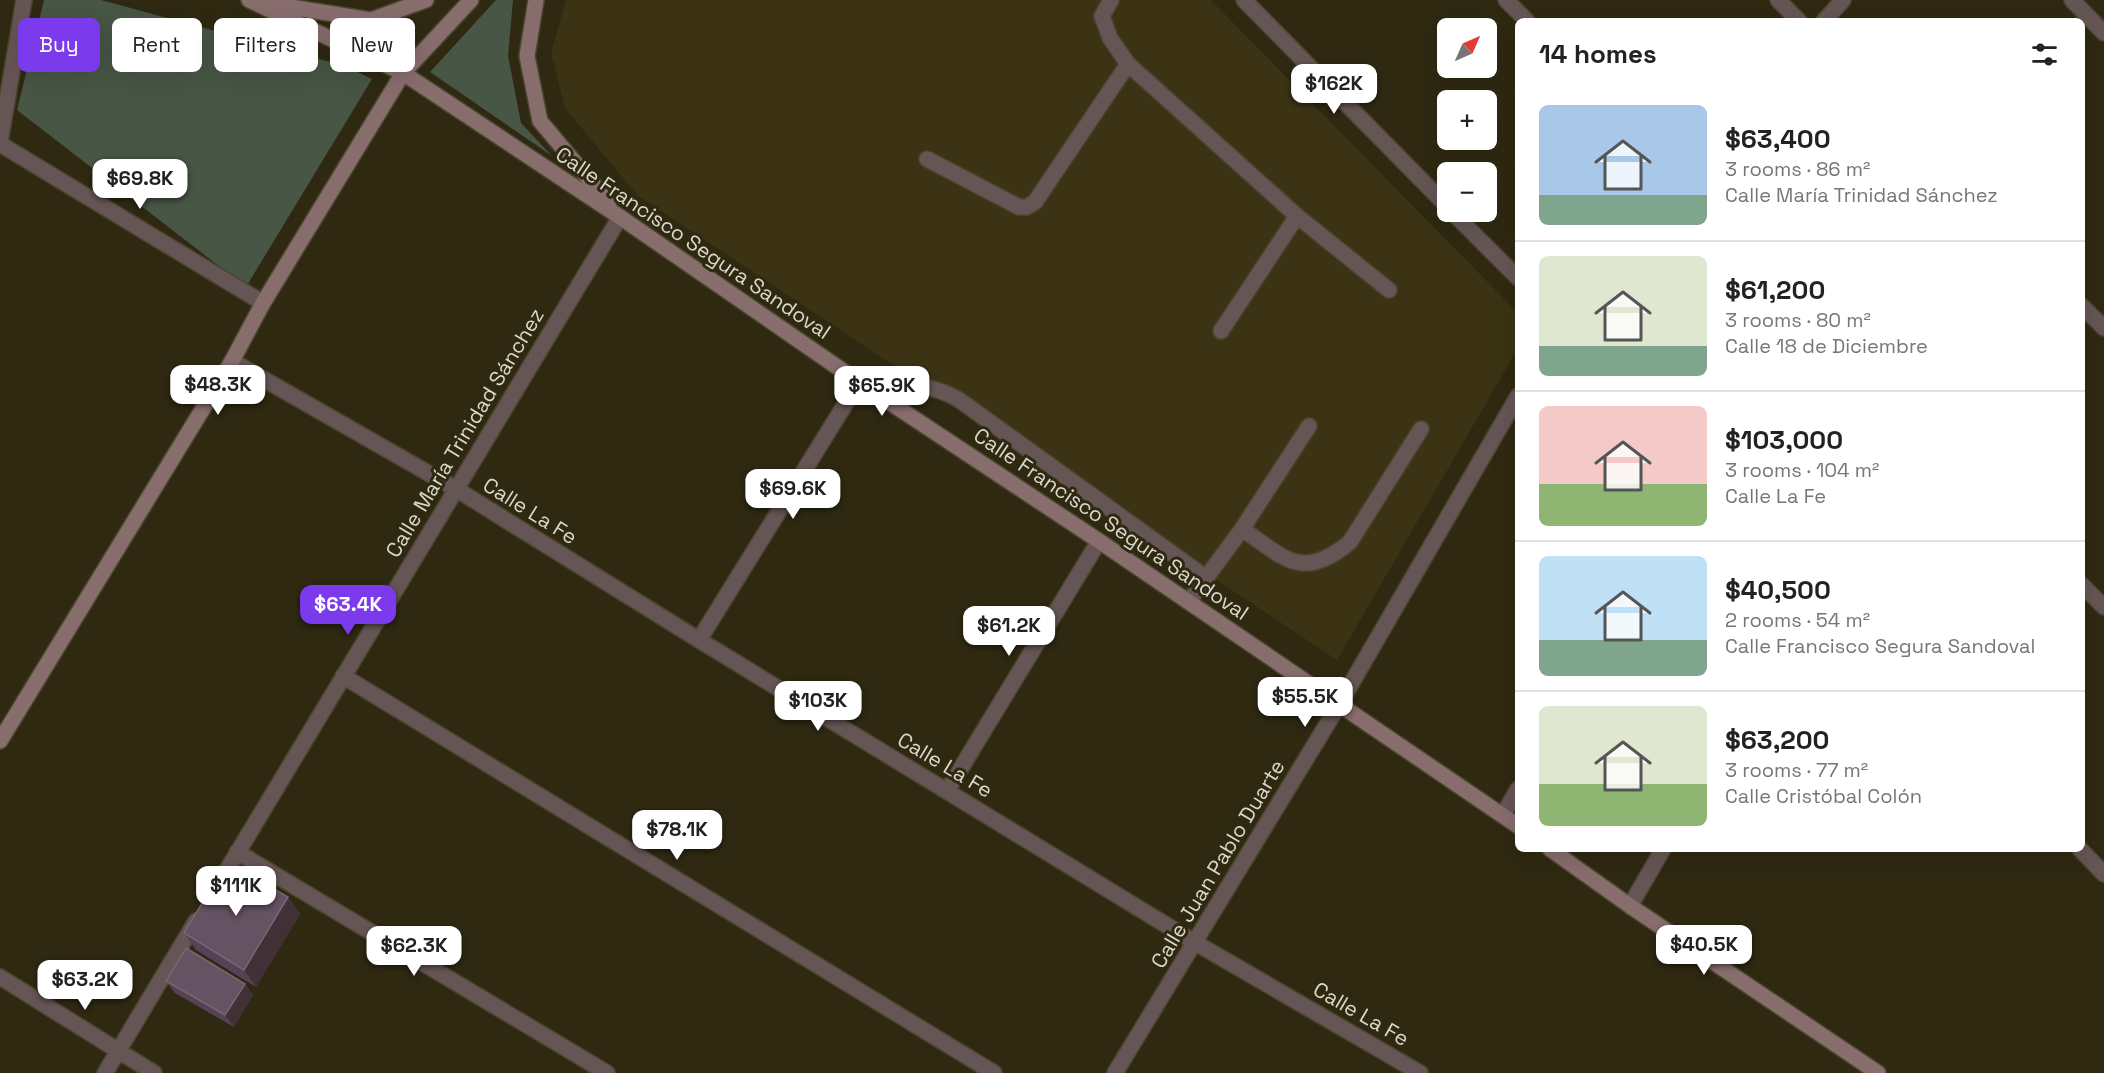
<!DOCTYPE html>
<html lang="en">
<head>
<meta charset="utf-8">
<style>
  :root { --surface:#fff; --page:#f6f6f6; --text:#222; --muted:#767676; --line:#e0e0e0; --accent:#7c3aed }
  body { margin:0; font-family:"Space Grotesk",sans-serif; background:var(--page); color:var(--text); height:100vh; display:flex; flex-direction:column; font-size:22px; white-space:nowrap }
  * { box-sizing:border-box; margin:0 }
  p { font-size:20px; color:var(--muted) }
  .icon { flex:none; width:33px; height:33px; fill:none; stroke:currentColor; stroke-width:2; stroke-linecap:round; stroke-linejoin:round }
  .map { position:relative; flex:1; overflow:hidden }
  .drawer { position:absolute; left:1515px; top:18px; width:570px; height:834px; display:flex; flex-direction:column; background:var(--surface); border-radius:9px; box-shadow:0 6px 24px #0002 }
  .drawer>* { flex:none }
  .banner { position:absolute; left:18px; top:18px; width:570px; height:54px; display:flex; gap:12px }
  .needle { width:39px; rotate:45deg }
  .buttons { position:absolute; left:1437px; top:18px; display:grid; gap:12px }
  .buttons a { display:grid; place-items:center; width:60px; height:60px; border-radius:9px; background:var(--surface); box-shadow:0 6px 24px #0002; font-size:30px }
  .price { position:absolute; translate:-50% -51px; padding:0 14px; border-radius:12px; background:#fff; color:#222; font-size:20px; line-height:39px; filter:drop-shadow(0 2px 3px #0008) }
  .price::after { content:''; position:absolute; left:50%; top:36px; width:18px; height:14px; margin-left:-9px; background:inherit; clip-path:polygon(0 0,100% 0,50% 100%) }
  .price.selected { background:var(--accent); color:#fff }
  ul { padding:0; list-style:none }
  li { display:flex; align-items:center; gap:18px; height:150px; padding:0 24px }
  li+li { border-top:2px solid var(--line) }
  li span { display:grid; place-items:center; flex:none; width:168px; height:120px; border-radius:9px; color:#555 }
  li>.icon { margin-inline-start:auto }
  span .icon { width:72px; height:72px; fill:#fffc; stroke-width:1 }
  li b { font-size:26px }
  h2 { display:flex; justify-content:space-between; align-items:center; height:72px; padding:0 24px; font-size:26px }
  .pill { padding:0 21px; border-radius:9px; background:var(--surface); box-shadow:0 6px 24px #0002; font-size:21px; line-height:54px }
  .pill.selected { background:var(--accent); color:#fff }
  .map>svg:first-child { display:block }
  .built { fill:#3b3313 }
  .green { fill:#475645 }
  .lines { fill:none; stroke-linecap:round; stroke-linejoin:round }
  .lane-casing { stroke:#4b452f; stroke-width:18 }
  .street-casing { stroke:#4b452f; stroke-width:18 }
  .secondary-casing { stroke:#4b452f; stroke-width:18 }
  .lane { stroke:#655; stroke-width:15 }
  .street { stroke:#655; stroke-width:15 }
  .secondary { stroke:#886d6d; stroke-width:15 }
  .wall { fill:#574157 }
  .shaded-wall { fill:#413136 }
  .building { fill:#655263; stroke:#786773; stroke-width:1.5 }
  .labels { text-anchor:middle; stroke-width:6; stroke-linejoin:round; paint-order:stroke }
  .street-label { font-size:21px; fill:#dbd8ca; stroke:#2f2912 }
</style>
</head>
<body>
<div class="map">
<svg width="2104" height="1073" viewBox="0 0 2104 1073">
  <rect width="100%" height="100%" fill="#2f2912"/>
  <path class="built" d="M566 0H1211L1518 313V348L1337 660 637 195 565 108 551 53Z"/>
  <path class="green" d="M44 0H101L345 66 372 79 246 287 17 110Z
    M496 0H513L508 56 521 123 552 156 430 72Z"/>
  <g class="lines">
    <defs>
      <path id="lane" d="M1111 0 1102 16 1110 38 1128 64 1297 216 1389 290
        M927 159 1019 207H1027L1035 202 1128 64
        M1221 331 1297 216
        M876 393C909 385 927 382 958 399L1205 577
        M1242 529C1285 558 1302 582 1350 542L1421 429
        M1189 601 1242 529 1309 426"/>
      <path id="street" d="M1244 0 1448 207
        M1506 0 1527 21
        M1778 0 1799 21
        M2072 0 2104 33
        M1824 21 1843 0
        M0 142 24 0
        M0 144 263 303
        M1452 212 1518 278
        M2082 306 2104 328
        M232 361 456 489 699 640 1194 942 1420 1073
        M2082 585 2104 607
        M699 640 859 382
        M343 676 994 1073
        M947 791 1099 541
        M1503 815 1518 789
        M2080 849 2104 874
        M237 852 607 1073
        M212 895 620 217
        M1630 906 1663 849
        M0 977 154 1073
        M105 1073 196 921
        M1115 1073 1340 703 1518 396"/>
      <path id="secondary" d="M249 0 403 73 620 217 859 382 1099 541 1518 826
        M536 0 527 56 540 121 609 203
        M272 4 371 20 426 0
        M0 741 232 361 263 303 403 73 471 0
        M1550 849 1630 906 1878 1073"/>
    </defs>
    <use href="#lane" class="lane-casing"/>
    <use href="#street" class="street-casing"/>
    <use href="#secondary" class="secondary-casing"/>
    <use href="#lane" class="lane"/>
    <use href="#street" class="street"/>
    <use href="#secondary" class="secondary"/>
  </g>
  <path class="wall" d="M288 897 300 914 256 987 196 950 184 933Z
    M166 981 245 984 253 995 234 1027 175 993Z"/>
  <path class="shaded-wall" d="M288 897 300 914 256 987 244 970Z
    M245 984 253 995 234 1027 225 1015Z"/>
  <path class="building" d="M245 872 288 897 244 970 184 933 216 880Z
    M186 948 245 984 225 1015 166 981Z"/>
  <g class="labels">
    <g class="street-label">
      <text transform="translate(693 243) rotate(34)" y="7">Calle Francisco Segura Sandoval</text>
      <text transform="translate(465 433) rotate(-59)" y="7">Calle María Trinidad Sánchez</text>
      <text transform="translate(530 511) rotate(32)" y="7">Calle La Fe</text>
      <text transform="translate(1111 524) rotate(34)" y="7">Calle Francisco Segura Sandoval</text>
      <text transform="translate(945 765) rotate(31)" y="7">Calle La Fe</text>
      <text transform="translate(1218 864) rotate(-59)" y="7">Calle Juan Pablo Duarte</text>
      <text transform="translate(1361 1014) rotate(30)" y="7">Calle La Fe</text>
    </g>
  </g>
</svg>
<div class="buttons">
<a><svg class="needle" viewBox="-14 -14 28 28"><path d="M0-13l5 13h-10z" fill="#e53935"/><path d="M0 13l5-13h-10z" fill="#767676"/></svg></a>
<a>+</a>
<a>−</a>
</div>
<b class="price" style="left:1334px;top:115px">$162K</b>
<b class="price" style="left:140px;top:210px">$69.8K</b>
<b class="price" style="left:218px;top:416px">$48.3K</b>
<b class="price" style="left:882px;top:417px">$65.9K</b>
<b class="price" style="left:793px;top:520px">$69.6K</b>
<b class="price selected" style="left:348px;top:636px">$63.4K</b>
<b class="price" style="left:1009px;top:657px">$61.2K</b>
<b class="price" style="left:1305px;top:728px">$55.5K</b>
<b class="price" style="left:818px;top:732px">$103K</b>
<b class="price" style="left:677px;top:861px">$78.1K</b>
<b class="price" style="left:236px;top:917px">$111K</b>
<b class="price" style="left:1704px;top:976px">$40.5K</b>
<b class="price" style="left:414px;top:977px">$62.3K</b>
<b class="price" style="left:85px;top:1011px">$63.2K</b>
<div class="banner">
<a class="pill selected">Buy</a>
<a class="pill">Rent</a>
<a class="pill">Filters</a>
<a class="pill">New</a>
</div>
<section class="drawer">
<h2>14 homes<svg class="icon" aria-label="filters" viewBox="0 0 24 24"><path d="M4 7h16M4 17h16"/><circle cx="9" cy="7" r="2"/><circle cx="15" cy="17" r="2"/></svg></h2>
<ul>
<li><span style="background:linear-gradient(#a9c7e8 75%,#7fa58c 0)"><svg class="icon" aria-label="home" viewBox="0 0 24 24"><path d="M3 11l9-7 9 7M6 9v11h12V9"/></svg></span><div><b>$63,400</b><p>3 rooms · 86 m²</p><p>Calle María Trinidad Sánchez</p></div></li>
<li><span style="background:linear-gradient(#dfe7d0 75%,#7fa58c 0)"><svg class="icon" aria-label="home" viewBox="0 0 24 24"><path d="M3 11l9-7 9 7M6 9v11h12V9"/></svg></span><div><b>$61,200</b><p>3 rooms · 80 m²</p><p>Calle 18 de Diciembre</p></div></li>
<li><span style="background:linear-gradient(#f6c9c9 65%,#8fb573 0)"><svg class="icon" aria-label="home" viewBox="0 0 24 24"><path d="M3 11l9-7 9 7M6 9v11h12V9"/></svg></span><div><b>$103,000</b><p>3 rooms · 104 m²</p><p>Calle La Fe</p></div></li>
<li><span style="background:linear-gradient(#bfe0f5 70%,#7fa58c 0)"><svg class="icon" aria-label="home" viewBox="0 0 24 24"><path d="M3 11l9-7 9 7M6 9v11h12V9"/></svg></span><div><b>$40,500</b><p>2 rooms · 54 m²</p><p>Calle Francisco Segura Sandoval</p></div></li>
<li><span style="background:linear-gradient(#dfe7d0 65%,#8fb573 0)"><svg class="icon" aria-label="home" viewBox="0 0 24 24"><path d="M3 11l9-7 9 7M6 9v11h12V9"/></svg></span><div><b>$63,200</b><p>3 rooms · 77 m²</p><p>Calle Cristóbal Colón</p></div></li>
</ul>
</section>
</div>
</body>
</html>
